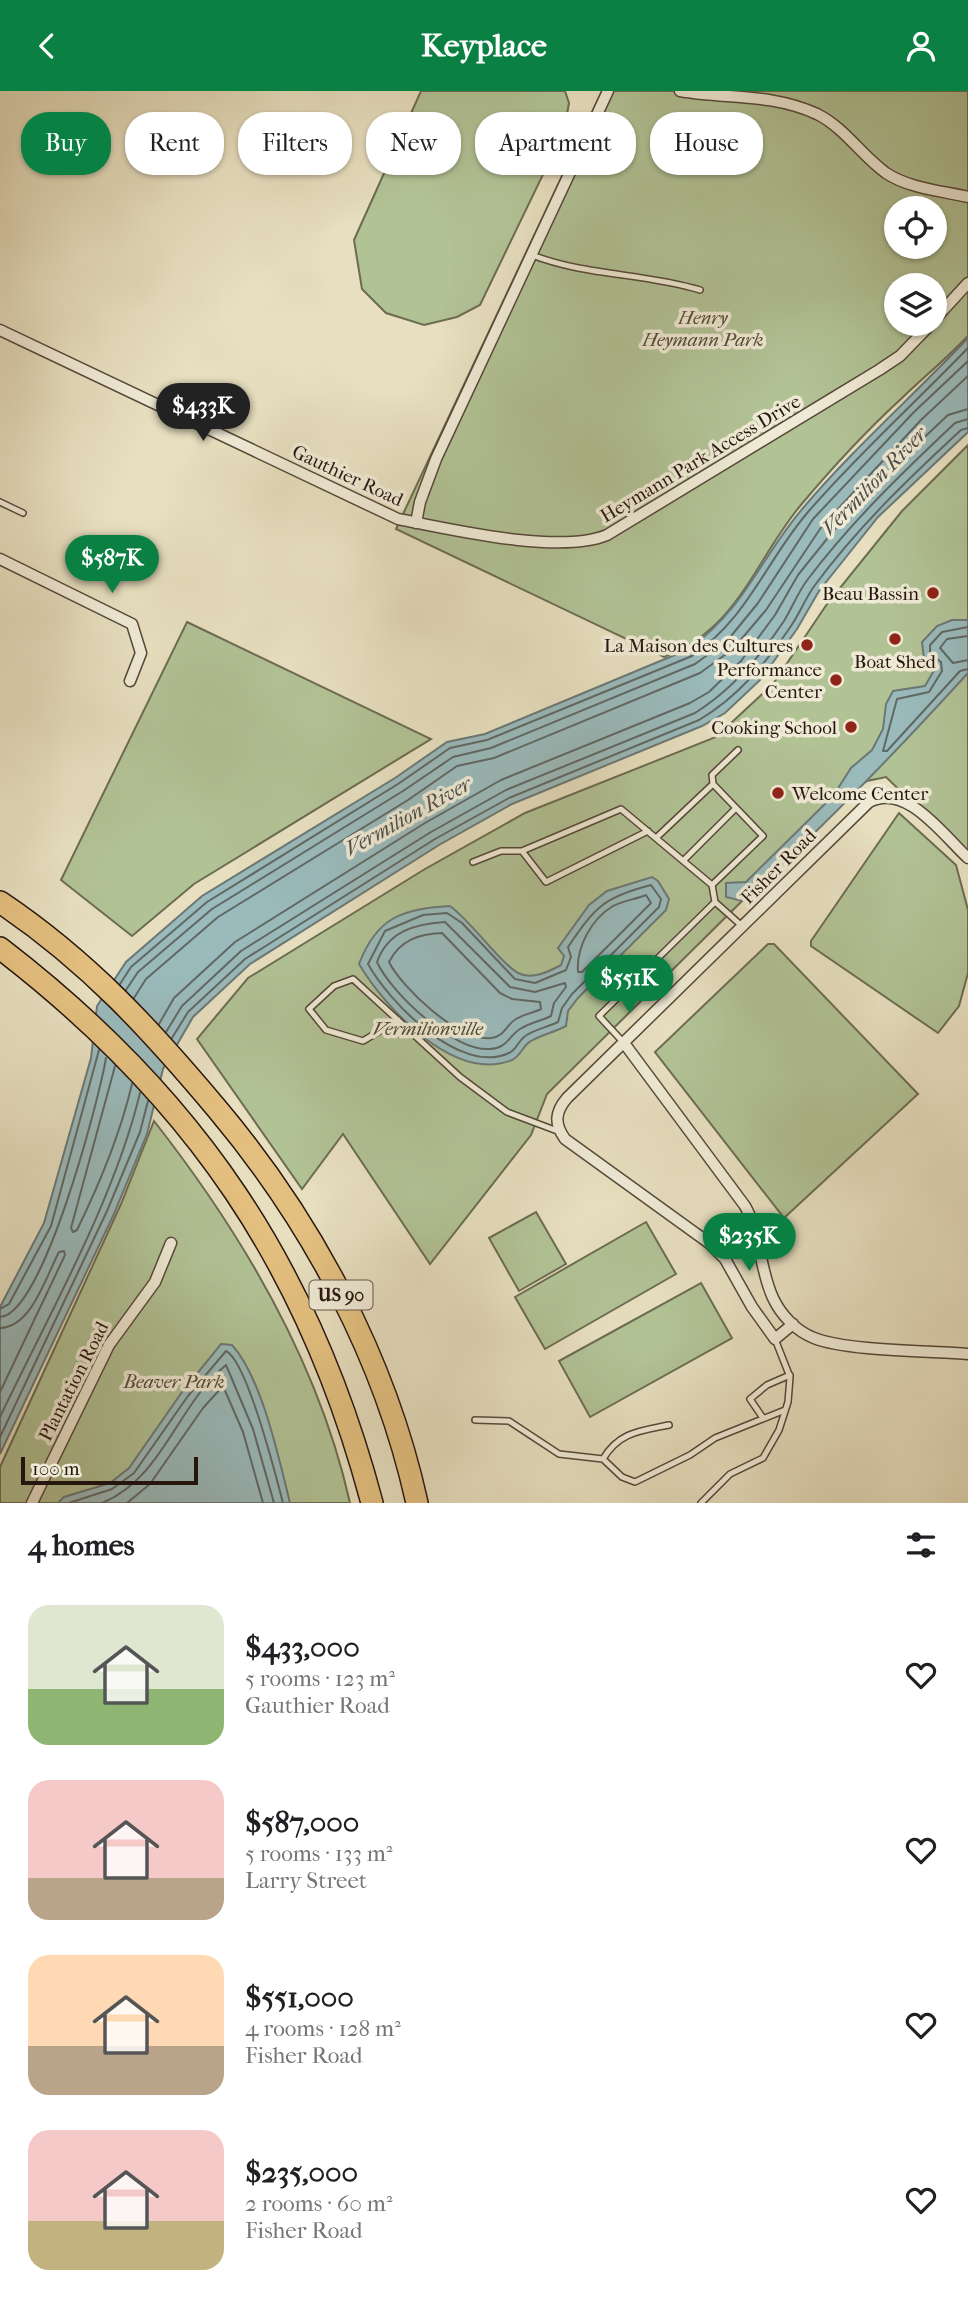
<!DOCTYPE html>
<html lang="en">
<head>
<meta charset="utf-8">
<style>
  :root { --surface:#fff; --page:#f2f2f2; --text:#202124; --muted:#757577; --accent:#0b8043 }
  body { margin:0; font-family:"IM FELL French Canon",serif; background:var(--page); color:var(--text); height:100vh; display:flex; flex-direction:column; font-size:26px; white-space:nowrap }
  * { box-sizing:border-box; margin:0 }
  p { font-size:23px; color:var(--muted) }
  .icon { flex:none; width:38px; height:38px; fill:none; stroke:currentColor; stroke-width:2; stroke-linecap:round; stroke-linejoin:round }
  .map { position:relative; height:1412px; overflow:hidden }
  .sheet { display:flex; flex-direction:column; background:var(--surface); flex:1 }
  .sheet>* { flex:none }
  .banner { position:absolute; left:21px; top:21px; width:928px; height:63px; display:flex; gap:14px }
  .controls { position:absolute; left:884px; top:105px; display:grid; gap:14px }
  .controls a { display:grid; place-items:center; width:63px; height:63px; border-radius:50%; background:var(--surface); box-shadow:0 2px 5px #0004; font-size:35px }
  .scale { position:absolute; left:21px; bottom:18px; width:177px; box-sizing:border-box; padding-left:7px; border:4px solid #26160e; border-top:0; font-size:19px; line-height:24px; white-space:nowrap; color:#26160e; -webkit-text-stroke:5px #efead5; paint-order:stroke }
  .price { position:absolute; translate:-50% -60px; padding:0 16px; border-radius:24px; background:var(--accent); color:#fff; font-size:23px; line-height:46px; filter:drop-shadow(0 2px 4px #0008) }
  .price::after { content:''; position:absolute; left:50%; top:42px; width:21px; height:16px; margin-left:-10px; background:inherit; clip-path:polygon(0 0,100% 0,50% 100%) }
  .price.selected { background:#222; color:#fff }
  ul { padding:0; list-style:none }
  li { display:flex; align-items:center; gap:21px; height:175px; padding:0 28px }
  li span { display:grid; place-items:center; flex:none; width:196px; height:140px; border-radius:21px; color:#555 }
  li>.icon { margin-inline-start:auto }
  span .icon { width:84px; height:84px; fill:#fffc; stroke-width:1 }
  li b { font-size:30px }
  h2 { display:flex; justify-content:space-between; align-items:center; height:84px; padding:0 28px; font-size:30px }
  .chip { padding:0 24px; border-radius:28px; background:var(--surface); box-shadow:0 2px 5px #0004; font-size:24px; line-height:63px }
  .chip.selected { background:var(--accent); color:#fff }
  header { display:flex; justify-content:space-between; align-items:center; height:91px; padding:0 28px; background:var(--accent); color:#fff; font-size:32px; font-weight:700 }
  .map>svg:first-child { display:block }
  .green { fill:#b1c295; stroke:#6c6c52; stroke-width:2; fill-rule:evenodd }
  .water { fill:#9ababb; stroke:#6c7876; stroke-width:2 }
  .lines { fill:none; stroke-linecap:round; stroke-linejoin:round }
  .shore { stroke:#606864; stroke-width:2 }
  .lane-casing { stroke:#56483a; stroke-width:8 }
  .street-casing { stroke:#56483a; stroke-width:13 }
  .highway-casing { stroke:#26160e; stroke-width:24 }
  .lane { stroke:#efead5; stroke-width:5 }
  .street { stroke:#efead5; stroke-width:10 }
  .highway { stroke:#e4c080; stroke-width:21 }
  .poi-dot { fill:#8f2418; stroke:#efead5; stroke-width:2.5 }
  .labels { text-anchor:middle; stroke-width:7; stroke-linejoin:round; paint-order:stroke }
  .shield { fill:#efead5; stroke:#62564a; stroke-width:2 }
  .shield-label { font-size:18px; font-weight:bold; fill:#26160e }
  .park-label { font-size:19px; font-style:italic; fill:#504a36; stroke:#efead5 }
  .street-label { font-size:19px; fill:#26160e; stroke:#efead5 }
  .poi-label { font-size:19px; fill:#26160e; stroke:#efead5; text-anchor:end }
  .water-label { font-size:21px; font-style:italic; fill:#4f4f4b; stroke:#efead5 }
</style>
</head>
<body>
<header><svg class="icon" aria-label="back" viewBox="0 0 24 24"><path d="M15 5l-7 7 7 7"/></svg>Keyplace<svg class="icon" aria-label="person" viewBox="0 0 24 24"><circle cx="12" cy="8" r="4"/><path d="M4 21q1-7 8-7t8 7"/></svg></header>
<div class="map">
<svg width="968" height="1412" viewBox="0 0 968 1412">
  <rect width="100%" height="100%" fill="#e7dfbf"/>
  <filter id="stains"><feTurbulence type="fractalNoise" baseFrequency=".00286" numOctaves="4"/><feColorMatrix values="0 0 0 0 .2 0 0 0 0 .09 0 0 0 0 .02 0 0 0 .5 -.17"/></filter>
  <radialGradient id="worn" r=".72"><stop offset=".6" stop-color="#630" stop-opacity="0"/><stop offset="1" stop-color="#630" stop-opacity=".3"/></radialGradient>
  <path class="green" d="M421 0H565L569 12 564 40 480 214 457 226 424 234 386 222 362 198 354 149Z
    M602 0H968V245C947 267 924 286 902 307 866 340 831 378 800 415 754 471 738 538 664 566L396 438ZM896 117H934V156H896ZM896 194H934V233H896Z
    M968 354V765L886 686 867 690 797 741 742 810 547 1003 531 1044 430 1173 343 1043 302 1098 197 948 248 887 425 778 525 722 716 646 773 593 827 513 902 420Z
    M187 531 431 648 194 793 132 845 61 789Z
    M899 722 956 774 968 819V882L959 915 938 942 811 855V850Z
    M768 853H774L918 1003 784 1127 655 961Z
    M154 1030C241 1141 319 1273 350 1412H0V1376L121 1113Z
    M536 1121 566 1173 519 1200 489 1147Z
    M646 1131 676 1183 545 1258 515 1206Z
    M701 1192 732 1247 590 1326 559 1270Z"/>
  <path class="water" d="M968 247V341L878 426 819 500 797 538 761 588 725 622 702 635 512 713 439 754 250 873 193 926 163 978 147 1043 114 1123 0 1363V1216L44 1132 91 967 97 915 126 871 202 805 395 687 447 651 485 643 689 558C747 515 760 467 803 417 854 357 914 304 968 247Z
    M952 529H968V582C896 661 822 738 742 810L726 806V792L746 791 833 705 851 677 872 659 883 638 886 613 893 600 925 595 936 576 924 568 922 551 937 535Z
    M652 786 658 790 669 808 666 819 578 907 568 920 566 935C555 941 541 944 531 950 523 954 521 965 512 969 454 992 386 918 359 873 377 826 402 818 450 815 471 830 502 874 518 882 532 889 548 881 561 874L564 865 558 857 589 814 607 800Z
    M221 1253 232 1254C262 1287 279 1368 290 1412H58L64 1406 110 1392 129 1377 182 1301Z"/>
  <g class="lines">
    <path class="shore" d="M968 536 942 541 930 554V563L941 571 942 580 929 601 897 608 883 660H887L960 580 968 578
      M968 545 947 548 940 557 953 572 968 569
      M651 794 661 808 659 816 572 903 562 917 558 931C548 936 532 939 524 946 518 951 516 959 509 962 460 985 389 911 368 873L385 840 423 824 447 822 462 832 515 888 535 892 566 879 571 866 568 856C595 816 604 806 651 794Z
      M646 804 651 812 582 881H578C576 857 591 828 613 815 623 810 636 808 646 804Z
      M445 831 510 896 535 901 565 892 566 896 554 912 551 925C541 930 529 932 520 938 508 946 507 957 490 958 454 961 391 902 377 871 388 840 415 833 445 831Z
      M442 842 500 902 512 908 540 911 541 918C533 922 524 923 516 928 506 934 504 946 491 947 459 951 402 897 389 871 400 849 419 843 442 842Z
      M120 893 131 876 207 811 398 693 450 657 487 649 692 565C748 527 766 470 808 421 858 363 915 312 968 257
      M126 899 138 881 212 818 403 700 453 666 491 657 695 573 727 550 758 512 813 428 914 321 968 270
      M134 907 146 888 218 826 408 709 457 675 494 667 700 582 733 558 766 519 822 435 921 329 968 285
      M159 933 174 907 235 851 425 732 501 689 690 612 709 601 741 570 775 524 798 484 859 408 948 324 968 318
      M166 941 182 915 241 860 431 741 506 699 695 622C732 599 760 566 784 530 792 517 798 501 808 488 852 430 902 382 955 332L968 328
      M172 947 188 921 245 868 435 748 509 707 699 629C738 606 766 572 791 535 800 522 806 506 815 494 858 436 908 388 961 339L968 337
      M115 975 71 1137 73 1141 77 1139C100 1092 120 1044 132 993
      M0 1218 9 1213 51 1135 99 959
      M0 1226C43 1224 99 1008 106 967
      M0 1237C32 1236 46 1185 59 1161L64 1160 65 1164 0 1301
      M0 1326C48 1225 114 1110 140 1002
      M0 1346 107 1120 140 1041 148 1010
      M69 1412 112 1398 134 1382 188 1305 226 1260C247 1270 276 1385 283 1412
      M102 1412C163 1387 177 1314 226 1274L253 1338 274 1412
      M127 1412 150 1393 203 1317 223 1295 243 1341 263 1412"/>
    <defs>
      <path id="lane" d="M532 164C586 185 644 182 700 199
        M0 411 23 422
        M713 693 712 684 738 659
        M648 740 546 791 522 760 621 718 712 794 715 811 742 835
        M656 747 713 693 763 745 712 794
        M683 770 736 717
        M473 771 501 760H522
        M398 929 363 950 326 939 309 918 334 895 353 888 460 986 507 1021 560 1041
        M624 952 599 925 715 811
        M763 1327 750 1308 767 1294 790 1284
        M475 1329 509 1330 559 1363 603 1368 622 1386 635 1391 690 1364 715 1347 785 1319
        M603 1368C619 1341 640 1340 669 1334
        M701 1412 730 1383 763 1367 779 1339 788 1311 790 1286 775 1248"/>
      <path id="street" d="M680 0C726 8 772 2 817 23 845 37 861 64 886 82 908 97 942 100 968 106
        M934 229 968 192
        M0 239 398 428C450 438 559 464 607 444L879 279 900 265 931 233
        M416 432 420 411 436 368 608 0
        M0 468 132 533 141 562 130 590
        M624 952 745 1115C761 1143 759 1177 773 1207 781 1224 796 1240 814 1247 847 1260 929 1260 968 1263
        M793 1233 775 1248 752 1216 725 1168 709 1152 565 1048C554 1033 555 1021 567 1007L869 711C906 691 943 744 968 767
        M32 1412 109 1254 155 1191 171 1152"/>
      <path id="highway" d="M0 811C88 870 151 939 218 1019 312 1131 385 1267 417 1412
        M0 857C194 1006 309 1175 372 1412"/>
    </defs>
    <use href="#lane" class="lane-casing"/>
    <use href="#street" class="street-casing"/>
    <use href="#highway" class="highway-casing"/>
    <use href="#lane" class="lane"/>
    <use href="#street" class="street"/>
    <use href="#highway" class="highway"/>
  </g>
  <g class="poi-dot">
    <circle cx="933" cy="502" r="7"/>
    <circle cx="895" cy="548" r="7"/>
    <circle cx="807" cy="554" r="7"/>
    <circle cx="836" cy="589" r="7"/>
    <circle cx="851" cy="636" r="7"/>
    <circle cx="778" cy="702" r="7"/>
  </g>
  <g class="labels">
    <rect class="shield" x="309.5" y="1189.5" width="63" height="29" rx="5"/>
    <g class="shield-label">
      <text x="341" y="1210">US 90</text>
    </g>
    <g class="park-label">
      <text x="703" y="233">Henry<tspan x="703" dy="22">Heymann Park</tspan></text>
      <text x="428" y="944">Vermilionville</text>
      <text x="174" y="1297">Beaver Park</text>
    </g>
    <g class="street-label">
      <text transform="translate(700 367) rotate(-31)" y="7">Heymann Park Access Drive</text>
      <text transform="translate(348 384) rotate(25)" y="7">Gauthier Road</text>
      <text transform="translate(778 775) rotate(-45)" y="7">Fisher Road</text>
      <text transform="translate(73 1290) rotate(-63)" y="7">Plantation Road</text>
    </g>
    <g class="poi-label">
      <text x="919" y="509">Beau Bassin</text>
      <text x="793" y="561">La Maison des Cultures</text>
      <text x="895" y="577" text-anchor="middle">Boat Shed</text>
      <text x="822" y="585">Performance<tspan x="822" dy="22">Center</tspan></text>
      <text x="837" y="643">Cooking School</text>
      <text x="792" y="709" text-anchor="start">Welcome Center</text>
    </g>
    <g class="water-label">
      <text transform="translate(874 390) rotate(-46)" y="7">Vermilion River</text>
      <text transform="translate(408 725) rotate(-29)" y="7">Vermilion River</text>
    </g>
  </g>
  <rect width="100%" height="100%" filter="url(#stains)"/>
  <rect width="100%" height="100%" fill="url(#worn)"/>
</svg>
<div class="controls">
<a><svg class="icon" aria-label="locate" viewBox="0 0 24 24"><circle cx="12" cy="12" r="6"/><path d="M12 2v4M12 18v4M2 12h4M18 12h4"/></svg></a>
<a><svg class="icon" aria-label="layers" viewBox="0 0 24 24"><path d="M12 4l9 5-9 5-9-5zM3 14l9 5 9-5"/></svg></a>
</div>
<div class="scale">100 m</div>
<b class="price selected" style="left:203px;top:352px">$433K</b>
<b class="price" style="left:112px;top:504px">$587K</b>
<b class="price" style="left:629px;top:924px">$551K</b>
<b class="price" style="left:749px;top:1182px">$235K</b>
<div class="banner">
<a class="chip selected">Buy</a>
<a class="chip">Rent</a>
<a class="chip">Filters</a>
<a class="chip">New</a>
<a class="chip">Apartment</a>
<a class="chip">House</a>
</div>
</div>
<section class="sheet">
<h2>4 homes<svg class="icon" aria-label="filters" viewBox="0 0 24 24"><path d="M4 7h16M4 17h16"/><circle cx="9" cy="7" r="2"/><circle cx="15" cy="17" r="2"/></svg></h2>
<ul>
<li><span style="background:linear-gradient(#dfe7d0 60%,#8fb573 0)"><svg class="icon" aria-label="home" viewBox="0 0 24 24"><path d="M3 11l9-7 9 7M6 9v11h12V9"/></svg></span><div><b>$433,000</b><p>5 rooms · 123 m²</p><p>Gauthier Road</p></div><svg class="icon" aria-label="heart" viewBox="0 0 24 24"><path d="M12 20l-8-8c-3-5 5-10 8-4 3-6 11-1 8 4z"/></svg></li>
<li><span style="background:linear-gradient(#f6c9c9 70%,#b9a48a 0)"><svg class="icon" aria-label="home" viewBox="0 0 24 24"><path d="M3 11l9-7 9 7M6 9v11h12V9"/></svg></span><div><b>$587,000</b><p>5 rooms · 133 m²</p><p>Larry Street</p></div><svg class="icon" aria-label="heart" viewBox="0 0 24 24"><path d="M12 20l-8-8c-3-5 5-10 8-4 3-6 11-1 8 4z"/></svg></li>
<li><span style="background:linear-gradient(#ffd9b3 65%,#b9a48a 0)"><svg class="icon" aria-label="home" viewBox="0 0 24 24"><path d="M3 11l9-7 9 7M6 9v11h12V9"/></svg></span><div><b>$551,000</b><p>4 rooms · 128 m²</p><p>Fisher Road</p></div><svg class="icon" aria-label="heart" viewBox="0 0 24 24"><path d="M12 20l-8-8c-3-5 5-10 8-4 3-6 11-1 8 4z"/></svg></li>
<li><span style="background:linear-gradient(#f6c9c9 65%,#c2b280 0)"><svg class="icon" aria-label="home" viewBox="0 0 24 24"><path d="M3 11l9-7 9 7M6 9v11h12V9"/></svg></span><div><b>$235,000</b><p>2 rooms · 60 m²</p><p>Fisher Road</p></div><svg class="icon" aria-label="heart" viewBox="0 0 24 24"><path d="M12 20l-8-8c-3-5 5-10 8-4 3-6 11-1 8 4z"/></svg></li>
</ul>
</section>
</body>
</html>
